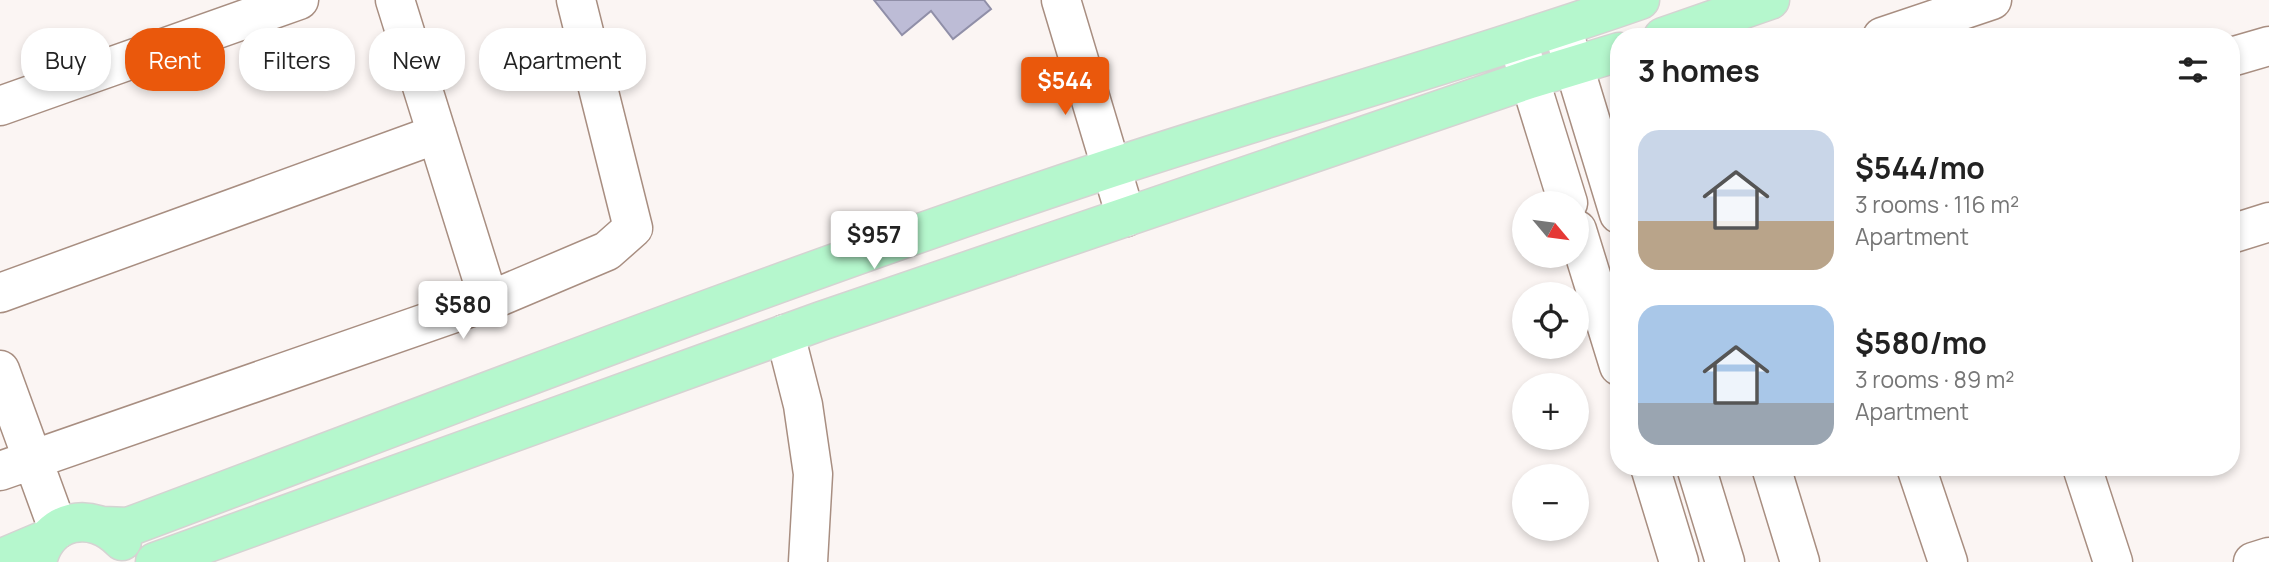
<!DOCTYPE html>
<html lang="en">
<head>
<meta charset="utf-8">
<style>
  :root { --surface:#fff; --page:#f2f2f2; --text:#222; --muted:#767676; --accent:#ea580c }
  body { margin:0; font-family:Manrope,sans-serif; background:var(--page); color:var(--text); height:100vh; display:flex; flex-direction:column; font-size:26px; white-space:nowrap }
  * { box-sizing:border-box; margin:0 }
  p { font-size:23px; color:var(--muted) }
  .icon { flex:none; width:38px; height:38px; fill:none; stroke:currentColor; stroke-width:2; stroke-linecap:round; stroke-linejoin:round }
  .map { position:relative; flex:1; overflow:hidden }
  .panel { position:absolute; left:1610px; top:28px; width:630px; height:448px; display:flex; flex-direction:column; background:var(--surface); border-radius:28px; box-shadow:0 4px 10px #0003 }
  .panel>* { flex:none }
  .hud { position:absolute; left:21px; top:28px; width:665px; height:63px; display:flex; gap:14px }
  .needle { width:46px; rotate:119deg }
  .fabs { position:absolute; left:1512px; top:191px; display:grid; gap:14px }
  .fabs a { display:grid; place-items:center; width:77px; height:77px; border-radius:50%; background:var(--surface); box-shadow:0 4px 10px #0003; font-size:35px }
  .price { position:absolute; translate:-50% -60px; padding:0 16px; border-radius:7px; background:#fff; color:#222; font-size:23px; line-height:46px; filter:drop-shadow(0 2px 4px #0008) }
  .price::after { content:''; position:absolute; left:50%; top:42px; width:21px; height:16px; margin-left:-10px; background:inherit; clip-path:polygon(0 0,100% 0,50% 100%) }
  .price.active { background:var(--accent); color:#fff }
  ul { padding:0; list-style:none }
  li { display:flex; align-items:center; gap:21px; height:175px; padding:0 28px }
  li span { display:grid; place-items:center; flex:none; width:196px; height:140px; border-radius:21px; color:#555 }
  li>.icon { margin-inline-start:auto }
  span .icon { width:84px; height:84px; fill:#fffc; stroke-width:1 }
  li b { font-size:30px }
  h2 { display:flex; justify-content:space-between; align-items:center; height:84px; padding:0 28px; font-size:30px }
  .tag { padding:0 24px; border-radius:28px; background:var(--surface); box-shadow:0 4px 10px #0003; font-size:24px; line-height:63px }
  .tag.active { background:var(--accent); color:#fff }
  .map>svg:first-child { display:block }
  .building { fill:#bdbcd6; stroke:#908fa8; stroke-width:2 }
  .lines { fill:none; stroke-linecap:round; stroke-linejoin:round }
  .minor-casing { stroke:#a88e81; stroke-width:41 }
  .major-casing { stroke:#d5d3d2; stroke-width:41 }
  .minor { stroke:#fff; stroke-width:38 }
  .major { stroke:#b5f7cd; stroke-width:38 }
</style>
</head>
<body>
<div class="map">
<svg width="2269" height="562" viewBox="0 0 2269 562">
  <rect width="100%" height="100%" fill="#fbf5f3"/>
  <path class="building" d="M874 0H984L991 9 953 39 931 11 902 35Z"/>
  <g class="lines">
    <defs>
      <path id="minor" d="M395 0 489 301
        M1061 0 1126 217
        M1562 27 1619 214
        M1882 37 1992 0
        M1518 42 1568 203
        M2231 57 2269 46
        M0 106 299 0
        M1577 230 1619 366
        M2231 234 2269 222
        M0 293 437 134
        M785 334 803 405 813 474 808 562
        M0 370 58 529
        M1650 467 1679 562
        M1696 467 1725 562
        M1771 467 1800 562
        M1916 467 1948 562
        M2082 467 2113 562
        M0 471 489 301 607 251 633 228 576 0
        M2253 562 2269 557"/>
      <path id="major" d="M1663 37 1770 0
        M103 526 128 527C454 405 780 277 1111 168 1287 110 1465 61 1640 0
        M0 559 47 539
        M37 562C47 519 92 509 122 541
        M155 562 821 321 1530 79 1619 52"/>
    </defs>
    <use href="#minor" class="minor-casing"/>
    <use href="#major" class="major-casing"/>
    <use href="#minor" class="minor"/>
    <use href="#major" class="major"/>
  </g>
</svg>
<div class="fabs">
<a><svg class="needle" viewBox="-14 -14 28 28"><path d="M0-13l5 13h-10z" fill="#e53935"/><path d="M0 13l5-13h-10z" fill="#767676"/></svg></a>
<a><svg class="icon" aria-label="locate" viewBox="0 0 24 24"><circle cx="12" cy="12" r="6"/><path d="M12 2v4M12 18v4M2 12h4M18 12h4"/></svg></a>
<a>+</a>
<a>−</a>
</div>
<b class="price active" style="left:1065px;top:117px">$544</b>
<b class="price" style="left:874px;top:271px">$957</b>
<b class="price" style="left:463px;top:341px">$580</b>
<div class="hud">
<a class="tag">Buy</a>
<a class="tag active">Rent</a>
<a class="tag">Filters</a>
<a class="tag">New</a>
<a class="tag">Apartment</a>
</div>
<section class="panel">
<h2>3 homes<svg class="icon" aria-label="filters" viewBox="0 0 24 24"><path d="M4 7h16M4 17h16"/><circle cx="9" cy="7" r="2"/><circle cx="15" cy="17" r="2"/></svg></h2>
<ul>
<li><span style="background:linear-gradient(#c9d6e8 65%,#b9a48a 0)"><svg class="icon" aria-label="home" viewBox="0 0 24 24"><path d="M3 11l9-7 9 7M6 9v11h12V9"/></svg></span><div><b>$544/mo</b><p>3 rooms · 116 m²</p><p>Apartment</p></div></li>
<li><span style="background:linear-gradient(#a9c7e8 70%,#9aa5b1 0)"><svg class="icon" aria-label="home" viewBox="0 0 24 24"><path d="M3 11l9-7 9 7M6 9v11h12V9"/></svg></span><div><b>$580/mo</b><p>3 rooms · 89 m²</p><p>Apartment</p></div></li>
</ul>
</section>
</div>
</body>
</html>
